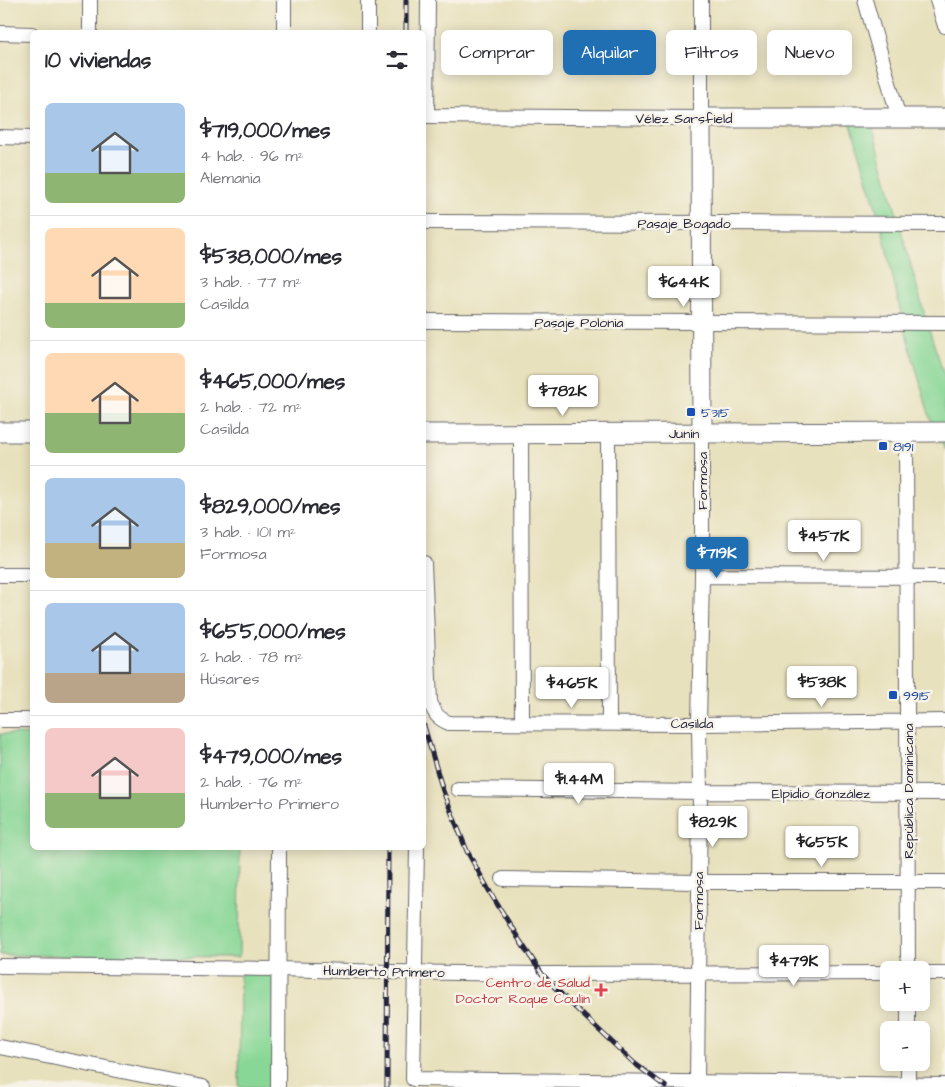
<!DOCTYPE html>
<html lang="es">
<head>
<meta charset="utf-8">
<style>
  :root { --surface:#fff; --page:#f2f2f3; --text:#2b2b33; --muted:#7c7c81; --line:#e1e1e2; --accent:#1f6fb2 }
  body { margin:0; font-family:"Architects Daughter",sans-serif; background:var(--page); color:var(--text); height:100vh; display:flex; flex-direction:column; font-size:19px; white-space:nowrap }
  * { box-sizing:border-box; margin:0 }
  p { font-size:16px; color:var(--muted) }
  .icon { flex:none; width:28px; height:28px; fill:none; stroke:currentColor; stroke-width:2; stroke-linecap:round; stroke-linejoin:round }
  .map { position:relative; flex:1; overflow:hidden }
  .details { position:absolute; left:30px; top:30px; width:396px; height:820px; display:flex; flex-direction:column; background:var(--surface); border-radius:8px; box-shadow:0 2px 12px #0003 }
  .details>* { flex:none }
  .hud { position:absolute; left:441px; top:30px; width:429px; height:45px; display:flex; gap:10px }
  .buttons { position:absolute; left:880px; top:961px; display:grid; gap:10px }
  .buttons a { display:grid; place-items:center; width:50px; height:50px; border-radius:8px; background:var(--surface); box-shadow:0 2px 12px #0003; font-size:25px }
  .price { position:absolute; translate:-50% -42px; padding:0 11px; border-radius:5px; background:#fff; color:#222; font-size:16px; line-height:32px; filter:drop-shadow(0 1px 2px #0008) }
  .price::after { content:''; position:absolute; left:50%; top:30px; width:15px; height:11px; margin-left:-8px; background:inherit; clip-path:polygon(0 0,100% 0,50% 100%) }
  .price.current { background:var(--accent); color:#fff }
  ul { padding:0; list-style:none }
  li { display:flex; align-items:center; gap:15px; height:125px; padding:0 15px }
  li+li { border-top:1px solid var(--line) }
  li span { display:grid; place-items:center; flex:none; width:140px; height:100px; border-radius:8px; color:#555 }
  li>.icon { margin-inline-start:auto }
  span .icon { width:60px; height:60px; fill:#fffc; stroke-width:1 }
  li b { font-size:21px }
  h2 { display:flex; justify-content:space-between; align-items:center; height:60px; padding:0 15px; font-size:21px }
  .pill { padding:0 18px; border-radius:8px; background:var(--surface); box-shadow:0 2px 12px #0003; font-size:18px; line-height:45px }
  .pill.current { background:var(--accent); color:#fff }
  .map>svg:first-child { display:block }
  .green { fill:#89d796; stroke:#567c68 }
  .lines { fill:none; stroke-linecap:round; stroke-linejoin:round }
  .street-casing { stroke:#676568; stroke-width:16 }
  .secondary-casing { stroke:#676568; stroke-width:21 }
  .street { stroke:#fff; stroke-width:14 }
  .secondary { stroke:#fff; stroke-width:19 }
  .rail-casing { stroke:#22223b; stroke-width:5 }
  .rail { stroke:#f7f3e8; stroke-width:3; stroke-dasharray:9; stroke-linecap:butt }
  .transit-dot { fill:#1a4fb4; stroke:#f7f3e8; stroke-width:2 }
  .health-dot { fill:#e0444e; stroke:#f7f3e8; stroke-width:2 }
  .labels { text-anchor:middle; stroke-width:5; stroke-linejoin:round; paint-order:stroke }
  .street-label { font-size:14px; fill:#22223b; stroke:#f7f3e8 }
  .transit-label { font-size:14px; fill:#164399; stroke:#f7f3e8; text-anchor:start }
  .health-label { font-size:14px; fill:#be3a42; stroke:#f7f3e8; text-anchor:end }
</style>
</head>
<body>
<div class="map">
<svg width="945" height="1087" viewBox="0 0 945 1087">
  <rect width="100%" height="100%" fill="#f7f3e8"/>
  <filter id="ink" filterUnits="userSpaceOnUse"><feTurbulence type="fractalNoise" baseFrequency=".02" numOctaves="2"/><feDisplacementMap in="SourceGraphic" scale="10" xChannelSelector="R" yChannelSelector="G"/><feConvolveMatrix kernelMatrix="1 2 1 2 8 2 1 2 1" color-interpolation-filters="sRGB"/></filter>
  <filter id="wash" filterUnits="userSpaceOnUse"><feTurbulence type="fractalNoise" baseFrequency=".0096" numOctaves="4" result="noise"/><feDisplacementMap in="SourceGraphic" scale="20" xChannelSelector="R" yChannelSelector="G"/><feGaussianBlur stdDeviation="1.12" result="paint"/><feColorMatrix in="noise" values="0 0 0 0 0 0 0 0 0 0 0 0 0 0 0 0 0 1.4 0 .05"/><feComposite in="paint" operator="in"/></filter>
  <g filter="url(#wash)">
    <rect width="100%" height="100%" fill="#e8e1bd"/>
    <path class="green" d="M849 118H870L927 323 945 378V450L930 418 903 323 881 224Z
      M0 734H32V848H240L239 957 0 955Z
      M240 973H274L273 1087H239Z"/>
  </g>
  <g filter="url(#ink)">
    <g class="lines">
      <defs>
        <path id="street" d="M865 0 899 118
          M937 0 945 26
          M90 32V0
          M284 32V0
          M368 32V0
          M0 33 32 34
          M424 116 701 118V0
          M427 116 428 0
          M0 137 32 138
          M424 222 945 224
          M424 321 945 323
          M608 433 609 723
          M906 433 908 970
          M521 434 522 723
          M424 563 430 702C435 714 437 718 449 723L699 724 945 721
          M0 575H32
          M702 576 945 577
          M0 720H32
          M458 789 700 792 945 793
          M417 848 413 1079 945 1085
          M503 879 698 882H945
          M0 966 278 969 387 972 542 974 889 973
          M921 973H945
          M908 1002V1030
          M0 1047 203 1087
          M908 1062V1087
          M697 1083 700 792 699 724 702 576V433
          M278 1087 279 848"/>
        <path id="secondary" d="M0 432H32
          M702 433 701 118H945
          M424 434 945 432"/>
      </defs>
      <use href="#street" class="street-casing"/>
      <use href="#secondary" class="secondary-casing"/>
      <use href="#street" class="street"/>
      <use href="#secondary" class="secondary"/>
      <defs>
        <path id="rail" d="M406 32V0
          M424 726 443 791 467 851 491 894 520 941 542 974 564 997 634 1063 666 1087
          M387 1087 388 848"/>
      </defs>
      <use href="#rail" class="rail-casing"/>
      <use href="#rail" class="rail"/>
    </g>
  </g>
  <g class="transit-dot">
    <rect x="686" y="407" width="10" height="10" rx="2.5"/>
    <rect x="878" y="441" width="10" height="10" rx="2.5"/>
    <rect x="888" y="690" width="10" height="10" rx="2.5"/>
  </g>
  <path class="health-dot" d="M598.5 982.5h5v5h5v5h-5v5h-5v-5h-5v-5h5z"/>
  <g class="labels">
    <g class="street-label">
      <text x="684" y="123">Vélez Sarsfield</text>
      <text x="684" y="228">Pasaje Bogado</text>
      <text x="579" y="327">Pasaje Polonia</text>
      <text x="684" y="438">Junín</text>
      <text transform="translate(702 481) rotate(-90)" y="5">Formosa</text>
      <text x="692" y="728">Casilda</text>
      <text transform="translate(908 791) rotate(-90)" y="5">República Dominicana</text>
      <text x="821" y="798">Elpidio González</text>
      <text transform="translate(698 901) rotate(-90)" y="5">Formosa</text>
      <text transform="translate(384 971) rotate(1)" y="5">Humberto Primero</text>
    </g>
    <g class="transit-label">
      <text x="701" y="417">5315</text>
      <text x="893" y="451">8191</text>
      <text x="903" y="700">9915</text>
    </g>
    <g class="health-label">
      <text x="590" y="987">Centro de Salud<tspan x="590" dy="16">Doctor Roque Coulin</tspan></text>
    </g>
  </g>
</svg>
<div class="buttons">
<a>+</a>
<a>−</a>
</div>
<b class="price" style="left:684px;top:308px">$644K</b>
<b class="price" style="left:563px;top:417px">$782K</b>
<b class="price" style="left:824px;top:562px">$457K</b>
<b class="price current" style="left:717px;top:579px">$719K</b>
<b class="price" style="left:822px;top:708px">$538K</b>
<b class="price" style="left:572px;top:709px">$465K</b>
<b class="price" style="left:579px;top:805px">$1.44M</b>
<b class="price" style="left:713px;top:848px">$829K</b>
<b class="price" style="left:822px;top:868px">$655K</b>
<b class="price" style="left:794px;top:987px">$479K</b>
<div class="hud">
<a class="pill">Comprar</a>
<a class="pill current">Alquilar</a>
<a class="pill">Filtros</a>
<a class="pill">Nuevo</a>
</div>
<section class="details">
<h2>10 viviendas<svg class="icon" aria-label="filters" viewBox="0 0 24 24"><path d="M4 7h16M4 17h16"/><circle cx="9" cy="7" r="2"/><circle cx="15" cy="17" r="2"/></svg></h2>
<ul>
<li><span style="background:linear-gradient(#a9c7e8 70%,#8fb573 0)"><svg class="icon" aria-label="home" viewBox="0 0 24 24"><path d="M3 11l9-7 9 7M6 9v11h12V9"/></svg></span><div><b>$719,000/mes</b><p>4 hab. · 96 m²</p><p>Alemania</p></div></li>
<li><span style="background:linear-gradient(#ffd9b3 75%,#8fb573 0)"><svg class="icon" aria-label="home" viewBox="0 0 24 24"><path d="M3 11l9-7 9 7M6 9v11h12V9"/></svg></span><div><b>$538,000/mes</b><p>3 hab. · 77 m²</p><p>Casilda</p></div></li>
<li><span style="background:linear-gradient(#ffd9b3 60%,#8fb573 0)"><svg class="icon" aria-label="home" viewBox="0 0 24 24"><path d="M3 11l9-7 9 7M6 9v11h12V9"/></svg></span><div><b>$465,000/mes</b><p>2 hab. · 72 m²</p><p>Casilda</p></div></li>
<li><span style="background:linear-gradient(#a9c7e8 65%,#c2b280 0)"><svg class="icon" aria-label="home" viewBox="0 0 24 24"><path d="M3 11l9-7 9 7M6 9v11h12V9"/></svg></span><div><b>$829,000/mes</b><p>3 hab. · 101 m²</p><p>Formosa</p></div></li>
<li><span style="background:linear-gradient(#a9c7e8 70%,#b9a48a 0)"><svg class="icon" aria-label="home" viewBox="0 0 24 24"><path d="M3 11l9-7 9 7M6 9v11h12V9"/></svg></span><div><b>$655,000/mes</b><p>2 hab. · 78 m²</p><p>Húsares</p></div></li>
<li><span style="background:linear-gradient(#f6c9c9 65%,#8fb573 0)"><svg class="icon" aria-label="home" viewBox="0 0 24 24"><path d="M3 11l9-7 9 7M6 9v11h12V9"/></svg></span><div><b>$479,000/mes</b><p>2 hab. · 76 m²</p><p>Humberto Primero</p></div></li>
</ul>
</section>
</div>
</body>
</html>
